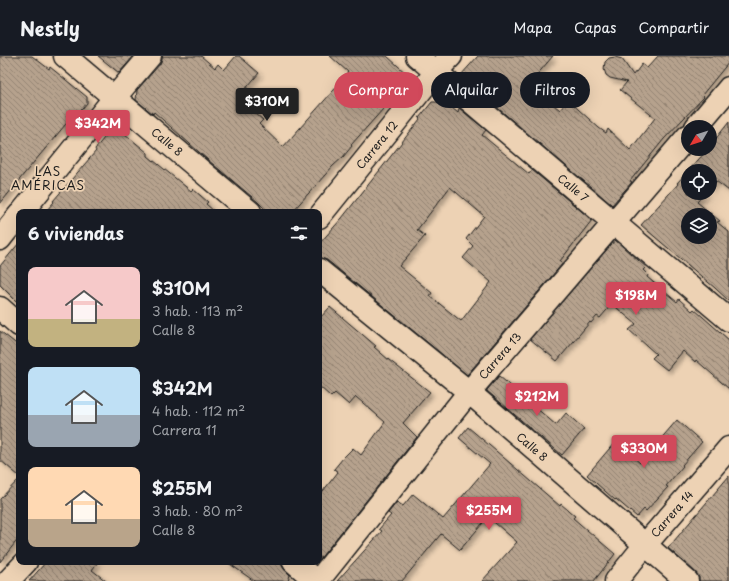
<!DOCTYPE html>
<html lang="es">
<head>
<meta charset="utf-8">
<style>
  :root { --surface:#171b24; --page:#20242c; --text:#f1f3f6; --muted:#9ea1a6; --line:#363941; --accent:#d1495b }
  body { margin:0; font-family:"Playpen Sans",sans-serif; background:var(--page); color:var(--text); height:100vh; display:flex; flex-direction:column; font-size:15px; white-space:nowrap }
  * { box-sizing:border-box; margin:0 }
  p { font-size:13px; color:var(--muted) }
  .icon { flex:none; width:22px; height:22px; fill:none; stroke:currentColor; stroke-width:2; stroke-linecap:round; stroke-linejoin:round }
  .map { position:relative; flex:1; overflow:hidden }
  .details { position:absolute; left:16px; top:153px; width:306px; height:356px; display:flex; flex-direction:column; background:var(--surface); border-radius:8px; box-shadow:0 4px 16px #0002 }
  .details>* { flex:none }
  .banner { position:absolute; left:334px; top:16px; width:335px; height:36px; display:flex; gap:8px }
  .needle { width:26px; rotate:231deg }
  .controls { position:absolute; left:681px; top:64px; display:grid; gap:8px }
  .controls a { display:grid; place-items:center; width:36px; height:36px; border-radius:50%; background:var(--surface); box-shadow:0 4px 16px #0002; font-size:20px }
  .price { position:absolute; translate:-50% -34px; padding:0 9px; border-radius:4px; background:var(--accent); color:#fff; font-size:13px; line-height:26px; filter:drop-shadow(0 1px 2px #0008) }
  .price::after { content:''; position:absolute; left:50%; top:24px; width:12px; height:9px; margin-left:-6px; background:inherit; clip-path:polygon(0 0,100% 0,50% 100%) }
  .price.current { background:#222; color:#fff }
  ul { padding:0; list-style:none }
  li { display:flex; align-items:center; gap:12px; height:100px; padding:0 12px }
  li span { display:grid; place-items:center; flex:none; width:112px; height:80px; border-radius:8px; color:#555 }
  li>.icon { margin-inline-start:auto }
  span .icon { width:48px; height:48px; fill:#fffc; stroke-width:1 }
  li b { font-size:17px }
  h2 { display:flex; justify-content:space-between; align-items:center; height:48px; padding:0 12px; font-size:17px }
  .pill { padding:0 14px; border-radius:18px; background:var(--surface); box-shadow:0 4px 16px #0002; font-size:14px; line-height:36px }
  .pill.current { background:var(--accent); color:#fff }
  header { display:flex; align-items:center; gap:24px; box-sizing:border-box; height:56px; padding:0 20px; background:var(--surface); border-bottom:1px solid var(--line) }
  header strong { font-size:19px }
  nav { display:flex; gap:22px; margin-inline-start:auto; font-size:14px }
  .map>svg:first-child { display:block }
  .building { fill:url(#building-back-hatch); stroke:#1c1c1c; fill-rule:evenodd; filter:url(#shadow) }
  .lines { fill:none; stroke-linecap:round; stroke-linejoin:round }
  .minor-casing { stroke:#1c1c1c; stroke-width:25 }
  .minor { stroke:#edd2b4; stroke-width:22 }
  .labels { text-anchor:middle; stroke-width:3.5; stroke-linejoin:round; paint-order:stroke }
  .street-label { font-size:11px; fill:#1c1c1c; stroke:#edd2b4 }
  .neighbourhood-label { font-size:12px; letter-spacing:1px; fill:#1c1c1c; stroke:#edd2b4 }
</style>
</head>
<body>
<header>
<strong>Nestly</strong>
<nav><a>Mapa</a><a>Capas</a><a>Compartir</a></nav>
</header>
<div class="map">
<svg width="729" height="525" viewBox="0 0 729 525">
  <defs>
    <pattern id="building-back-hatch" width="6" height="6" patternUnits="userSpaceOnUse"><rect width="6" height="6" fill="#b6a28d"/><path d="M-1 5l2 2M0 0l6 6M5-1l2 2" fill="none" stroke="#938372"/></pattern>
    <filter id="shadow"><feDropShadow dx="3.5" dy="3.5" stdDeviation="2" flood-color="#0004"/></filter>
  </defs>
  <rect width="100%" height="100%" fill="#edd2b4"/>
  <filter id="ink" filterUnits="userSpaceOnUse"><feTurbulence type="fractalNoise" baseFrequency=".025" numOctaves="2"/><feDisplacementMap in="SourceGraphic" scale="8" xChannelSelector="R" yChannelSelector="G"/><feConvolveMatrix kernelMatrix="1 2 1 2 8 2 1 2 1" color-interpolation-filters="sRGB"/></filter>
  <g filter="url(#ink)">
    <path class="building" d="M0 0H32L49 13 50 11 87 41V47L78 58 76 56 24 118 0 148Z
      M98 0H134L119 17Z
      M162 0H201L215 12 218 8 224 14 236 0H239L259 17 238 42 263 64 259 68 283 91 341 26 340 25 348 16 330 0H387L409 20 408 25 351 89 352 90 343 101 333 110 292 156H268L258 146 208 104 154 56 153 58 136 44 137 34 160 8 162 3Z
      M478 0H553L529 28 560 54 568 44 599 72 606 77 608 73 630 94 655 62 620 34 627 26 610 22 606 19 604 13 605 6 609 2 615 1 622 3 633 19 636 15V16L642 8 647 12 658 0H729V6L702 39 704 41 664 83 630 125 632 126 612 149 460 20Z
      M432 46H445L458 57 459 52 486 74 482 79 529 118 532 114 592 164 560 205 563 207 467 319 327 204 321 202H319V188L342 162 391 100 420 63 419 62ZM450 131 484 160 466 183 473 190 463 202 491 226 461 265 430 240 432 237 399 210 425 180 417 174Z
      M729 66V135L716 125 710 132V115H688L708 93H710V90Z
      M113 71 119 73 148 97V100L164 113 191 135 193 133 208 146 206 148 215 156H45L54 146 53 145 96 95 95 93Z
      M688 115V137H705L697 146 720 165 717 166 729 176V245L715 232 641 169 678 128 677 127ZM688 159H710V181H688Z
      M615 184 646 211 643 214 648 219 647 221 677 246 679 243 692 255 694 253 729 284V333L696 304 695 306 683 295 667 314 652 302 656 298 629 274 636 268 612 248 600 262 597 260 591 267 590 266 557 305 530 283Z
      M19 187V248L0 229V210Z
      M330 251 376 290 374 291 389 304 430 336 403 367 417 381 319 504V440L338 416 334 413 343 402 353 392 361 399 385 366 356 341 349 349 335 337 331 341 319 330V263Z
      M0 275 19 290V420L0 404Z
      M499 320 556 369 566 357 584 373 562 399 487 335V334Z
      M677 364 702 386 682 409 683 410 666 430 668 431 646 455 644 453 637 461 616 443 615 444 587 419 615 386 640 407Z
      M468 371 560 450 561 448 575 460 573 462 615 498 594 525H482L517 486 488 461 460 494 441 478 402 525H337L382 475 379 473 391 459 388 457 397 446 403 450 413 438 443 463 490 408 459 382Z
      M729 420V525H699V521L695 516 668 492Z
      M19 423V482L0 506V443Z
      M46 506H98L92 514 106 525H29Z
      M227 506H282V510L286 515 290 519 288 525H254Z"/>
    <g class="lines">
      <defs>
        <path id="minor" d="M65 0 250 156
          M417 0 729 264
          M696 71 729 32
          M22 156 115 41 150 0
          M319 161 436 16 451 0
          M0 183 19 159
          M319 214 469 336 687 525
          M0 252 19 269
          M294 506 316 525
          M8 525 26 506
          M318 525 469 336 688 80
          M616 525 645 489 729 392"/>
      </defs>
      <use href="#minor" class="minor-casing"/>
      <use href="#minor" class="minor"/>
    </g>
  </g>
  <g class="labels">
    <g class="street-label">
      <text transform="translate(167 86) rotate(40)" y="4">Calle 8</text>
      <text transform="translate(377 89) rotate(-51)" y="4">Carrera 12</text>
      <text transform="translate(573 132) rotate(40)" y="4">Calle 7</text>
      <text transform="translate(500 300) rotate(-49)" y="4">Carrera 13</text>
      <text transform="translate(532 391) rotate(41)" y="4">Calle 8</text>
      <text transform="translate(672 458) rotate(-49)" y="4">Carrera 14</text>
    </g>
    <g class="neighbourhood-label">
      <text x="48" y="120">LAS<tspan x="48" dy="14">AMÉRICAS</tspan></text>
    </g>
  </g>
</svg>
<div class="controls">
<a><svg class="needle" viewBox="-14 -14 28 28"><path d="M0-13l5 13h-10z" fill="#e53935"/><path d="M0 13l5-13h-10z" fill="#9ea1a6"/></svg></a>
<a><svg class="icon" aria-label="locate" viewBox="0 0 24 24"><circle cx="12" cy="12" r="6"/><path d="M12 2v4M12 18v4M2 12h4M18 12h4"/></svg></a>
<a><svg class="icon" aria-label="layers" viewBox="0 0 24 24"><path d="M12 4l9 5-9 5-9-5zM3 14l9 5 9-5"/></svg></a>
</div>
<b class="price current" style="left:267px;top:66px">$310M</b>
<b class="price" style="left:98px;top:88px">$342M</b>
<b class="price" style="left:636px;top:260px">$198M</b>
<b class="price" style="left:537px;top:361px">$212M</b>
<b class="price" style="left:644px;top:413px">$330M</b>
<b class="price" style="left:489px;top:475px">$255M</b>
<div class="banner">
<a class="pill current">Comprar</a>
<a class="pill">Alquilar</a>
<a class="pill">Filtros</a>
</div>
<section class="details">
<h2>6 viviendas<svg class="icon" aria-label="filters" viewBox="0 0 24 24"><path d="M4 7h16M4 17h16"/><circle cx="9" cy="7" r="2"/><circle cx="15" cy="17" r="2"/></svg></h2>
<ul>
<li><span style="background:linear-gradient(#f6c9c9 65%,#c2b280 0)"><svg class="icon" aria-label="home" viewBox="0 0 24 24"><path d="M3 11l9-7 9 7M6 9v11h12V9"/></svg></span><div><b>$310M</b><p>3 hab. · 113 m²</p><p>Calle 8</p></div></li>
<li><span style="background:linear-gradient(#bfe0f5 60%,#9aa5b1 0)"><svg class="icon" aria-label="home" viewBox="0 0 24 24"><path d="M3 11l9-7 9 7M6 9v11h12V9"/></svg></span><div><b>$342M</b><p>4 hab. · 112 m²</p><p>Carrera 11</p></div></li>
<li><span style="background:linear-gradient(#ffd9b3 65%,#b9a48a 0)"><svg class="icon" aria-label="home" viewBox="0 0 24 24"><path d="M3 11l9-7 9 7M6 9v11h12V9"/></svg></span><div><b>$255M</b><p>3 hab. · 80 m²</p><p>Calle 8</p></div></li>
</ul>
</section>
</div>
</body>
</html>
